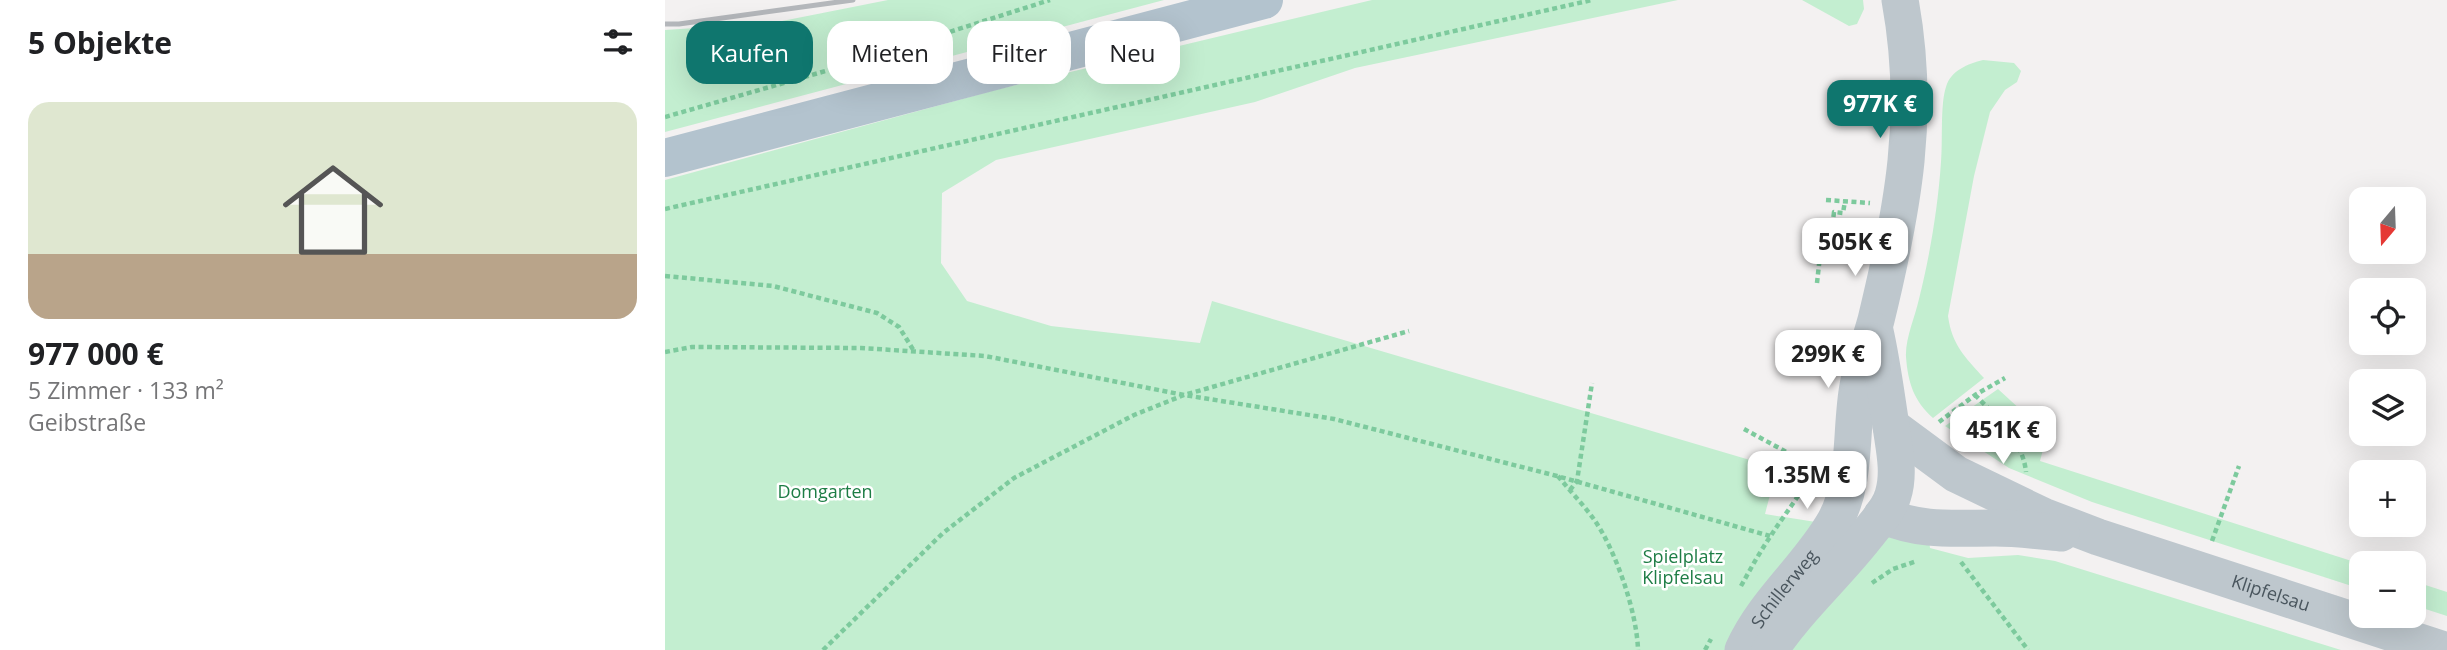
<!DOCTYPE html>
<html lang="de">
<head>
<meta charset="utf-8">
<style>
  :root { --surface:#fff; --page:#f6f6f6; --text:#202124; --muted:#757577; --line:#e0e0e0; --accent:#0f766e }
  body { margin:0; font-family:"Open Sans",sans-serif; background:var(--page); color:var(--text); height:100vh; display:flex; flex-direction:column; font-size:26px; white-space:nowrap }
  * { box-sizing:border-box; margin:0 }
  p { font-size:23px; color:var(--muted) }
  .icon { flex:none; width:38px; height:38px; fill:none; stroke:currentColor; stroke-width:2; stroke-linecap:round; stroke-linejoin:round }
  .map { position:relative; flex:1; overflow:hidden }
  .side { display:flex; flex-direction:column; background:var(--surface); width:665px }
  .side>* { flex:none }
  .hud { position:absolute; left:21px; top:21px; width:665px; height:63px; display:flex; gap:14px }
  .needle { width:46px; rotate:199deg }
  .fabs { position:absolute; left:1684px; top:187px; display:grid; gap:14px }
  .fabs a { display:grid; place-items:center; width:77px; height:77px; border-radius:14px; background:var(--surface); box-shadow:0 7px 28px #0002; font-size:35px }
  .price { position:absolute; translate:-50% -60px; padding:0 16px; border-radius:14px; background:#fff; color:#222; font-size:23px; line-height:46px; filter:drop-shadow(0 2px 4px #0008) }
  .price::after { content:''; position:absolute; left:50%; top:42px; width:21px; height:16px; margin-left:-10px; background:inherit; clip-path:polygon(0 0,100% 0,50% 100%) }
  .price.selected { background:var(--accent); color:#fff }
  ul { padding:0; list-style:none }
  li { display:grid; align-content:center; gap:14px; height:371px; padding:0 28px }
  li+li { border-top:2px solid var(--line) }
  li span { display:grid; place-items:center; height:217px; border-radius:21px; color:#555 }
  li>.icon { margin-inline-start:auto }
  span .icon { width:126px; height:126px; fill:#fffc; stroke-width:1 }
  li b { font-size:30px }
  h2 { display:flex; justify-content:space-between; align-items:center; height:84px; padding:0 28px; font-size:30px }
  .tag { padding:0 24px; border-radius:21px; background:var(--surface); box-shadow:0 7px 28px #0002; font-size:24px; line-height:63px }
  .tag.selected { background:var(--accent); color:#fff }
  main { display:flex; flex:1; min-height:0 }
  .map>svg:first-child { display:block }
  .green { fill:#c3eed0 }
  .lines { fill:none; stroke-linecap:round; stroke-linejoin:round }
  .path { stroke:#7dca9d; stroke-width:4.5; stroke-dasharray:5 3.5; stroke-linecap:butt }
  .minor { stroke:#bec7cd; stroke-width:37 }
  .major { stroke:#b3c3ce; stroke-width:38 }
  .rail { stroke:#b4b7bb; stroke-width:5 }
  .labels { text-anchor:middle; stroke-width:5; stroke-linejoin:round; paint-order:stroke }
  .park-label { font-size:18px; fill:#1d7d45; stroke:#fff }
  .street-label { font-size:18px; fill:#4a565e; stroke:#fff }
</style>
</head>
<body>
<main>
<section class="side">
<h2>5 Objekte<svg class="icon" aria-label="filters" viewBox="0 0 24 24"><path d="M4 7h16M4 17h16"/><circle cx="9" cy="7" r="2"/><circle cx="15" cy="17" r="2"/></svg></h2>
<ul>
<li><span style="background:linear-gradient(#dfe7d0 70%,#b9a48a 0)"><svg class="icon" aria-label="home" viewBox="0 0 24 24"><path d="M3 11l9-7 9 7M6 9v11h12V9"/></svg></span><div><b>977 000 €</b><p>5 Zimmer · 133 m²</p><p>Geibstraße</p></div></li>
</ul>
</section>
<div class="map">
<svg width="1782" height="650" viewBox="0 0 1782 650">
  <rect width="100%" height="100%" fill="#f3f1f1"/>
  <path class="green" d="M223 0H499L0 132V30L107 23Z
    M707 0H1013L690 68 590 102 331 160 277 193 276 263 302 301 386 326 535 343 547 301 1112 468 1100 514 1264 540 1265 548 1303 558 1353 555 1390 561 1676 650H0V180L334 89Z
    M1137 0H1198L1199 9 1192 24 1184 26Z
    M1318 60 1349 63 1356 71 1352 82 1340 90 1325 112 1309 176 1283 316C1287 345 1300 357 1319 378L1268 418C1249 401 1243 383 1241 357 1240 339 1250 317 1254 299 1265 255 1273 207 1276 162 1278 141 1275 105 1281 87 1286 70 1303 64 1318 60Z
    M1333 389 1382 434 1375 461 1696 564V589L1427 502 1344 468 1280 426Z
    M1748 581 1782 592V616L1748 605Z"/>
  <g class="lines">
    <path class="path" d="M0 117 171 68 385 0
      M1161 200 1205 203
      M0 209 927 0
      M0 276 108 286 212 313 234 327 249 351
      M1152 283 1155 256 1164 257 1169 212 1178 213 1180 201
      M0 352 27 347 196 348 320 356 519 395 669 419 892 476 1105 536
      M1310 395C1331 416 1358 441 1361 472
      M1274 422 1310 395 1340 378
      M1079 429 1151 468
      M893 476C904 490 917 503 928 518 950 548 972 612 973 650
      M905 490 912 481 927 383
      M1547 541 1574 466
      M1296 562 1363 650
      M1207 583 1228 569 1252 561
      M1076 586C1086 568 1096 550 1107 534 1122 510 1145 485 1150 458
      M158 650 278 533 349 478 469 415 519 395 744 331
      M1040 650 1046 639"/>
    <g class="minor">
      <path id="s1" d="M1226 426 1291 474 1378 516 1433 537 1779 650"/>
      <path d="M1217 515C1256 532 1289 528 1330 528 1352 528 1374 531 1396 533"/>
      <path id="s2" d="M1078 650C1100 601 1144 567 1170 521 1192 482 1185 429 1193 386 1197 363 1205 342 1211 320 1238 209 1256 114 1235 0"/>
      <path d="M1105 650C1133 608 1171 575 1202 535 1211 523 1224 510 1228 495 1235 473 1229 448 1226 426 1221 394 1217 362 1210 331"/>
    </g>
    <path class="major" d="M0 158 599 0"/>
    <path class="rail" d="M0 24H14L188 0"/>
  </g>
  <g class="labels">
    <g class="park-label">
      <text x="160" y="498">Domgarten</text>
      <text x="1018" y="563">Spielplatz<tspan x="1018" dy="21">Klipfelsau</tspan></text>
    </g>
    <g class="street-label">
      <text dy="6" stroke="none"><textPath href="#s2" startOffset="74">Schillerweg</textPath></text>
      <text dy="6" stroke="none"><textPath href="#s1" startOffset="418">Klipfelsau</textPath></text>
    </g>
  </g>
</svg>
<div class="fabs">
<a><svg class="needle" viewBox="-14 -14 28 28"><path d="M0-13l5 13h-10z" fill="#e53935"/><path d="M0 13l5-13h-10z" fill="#757577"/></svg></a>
<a><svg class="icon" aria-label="locate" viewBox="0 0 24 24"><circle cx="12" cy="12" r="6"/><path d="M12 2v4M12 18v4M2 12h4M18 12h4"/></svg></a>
<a><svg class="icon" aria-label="layers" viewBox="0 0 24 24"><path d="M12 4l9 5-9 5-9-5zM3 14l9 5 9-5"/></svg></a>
<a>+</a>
<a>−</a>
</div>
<b class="price selected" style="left:1215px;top:140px">977K €</b>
<b class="price" style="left:1190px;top:278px">505K €</b>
<b class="price" style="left:1163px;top:390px">299K €</b>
<b class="price" style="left:1338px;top:466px">451K €</b>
<b class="price" style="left:1142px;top:511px">1.35M €</b>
<div class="hud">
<a class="tag selected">Kaufen</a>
<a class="tag">Mieten</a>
<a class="tag">Filter</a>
<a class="tag">Neu</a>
</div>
</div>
</main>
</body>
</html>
